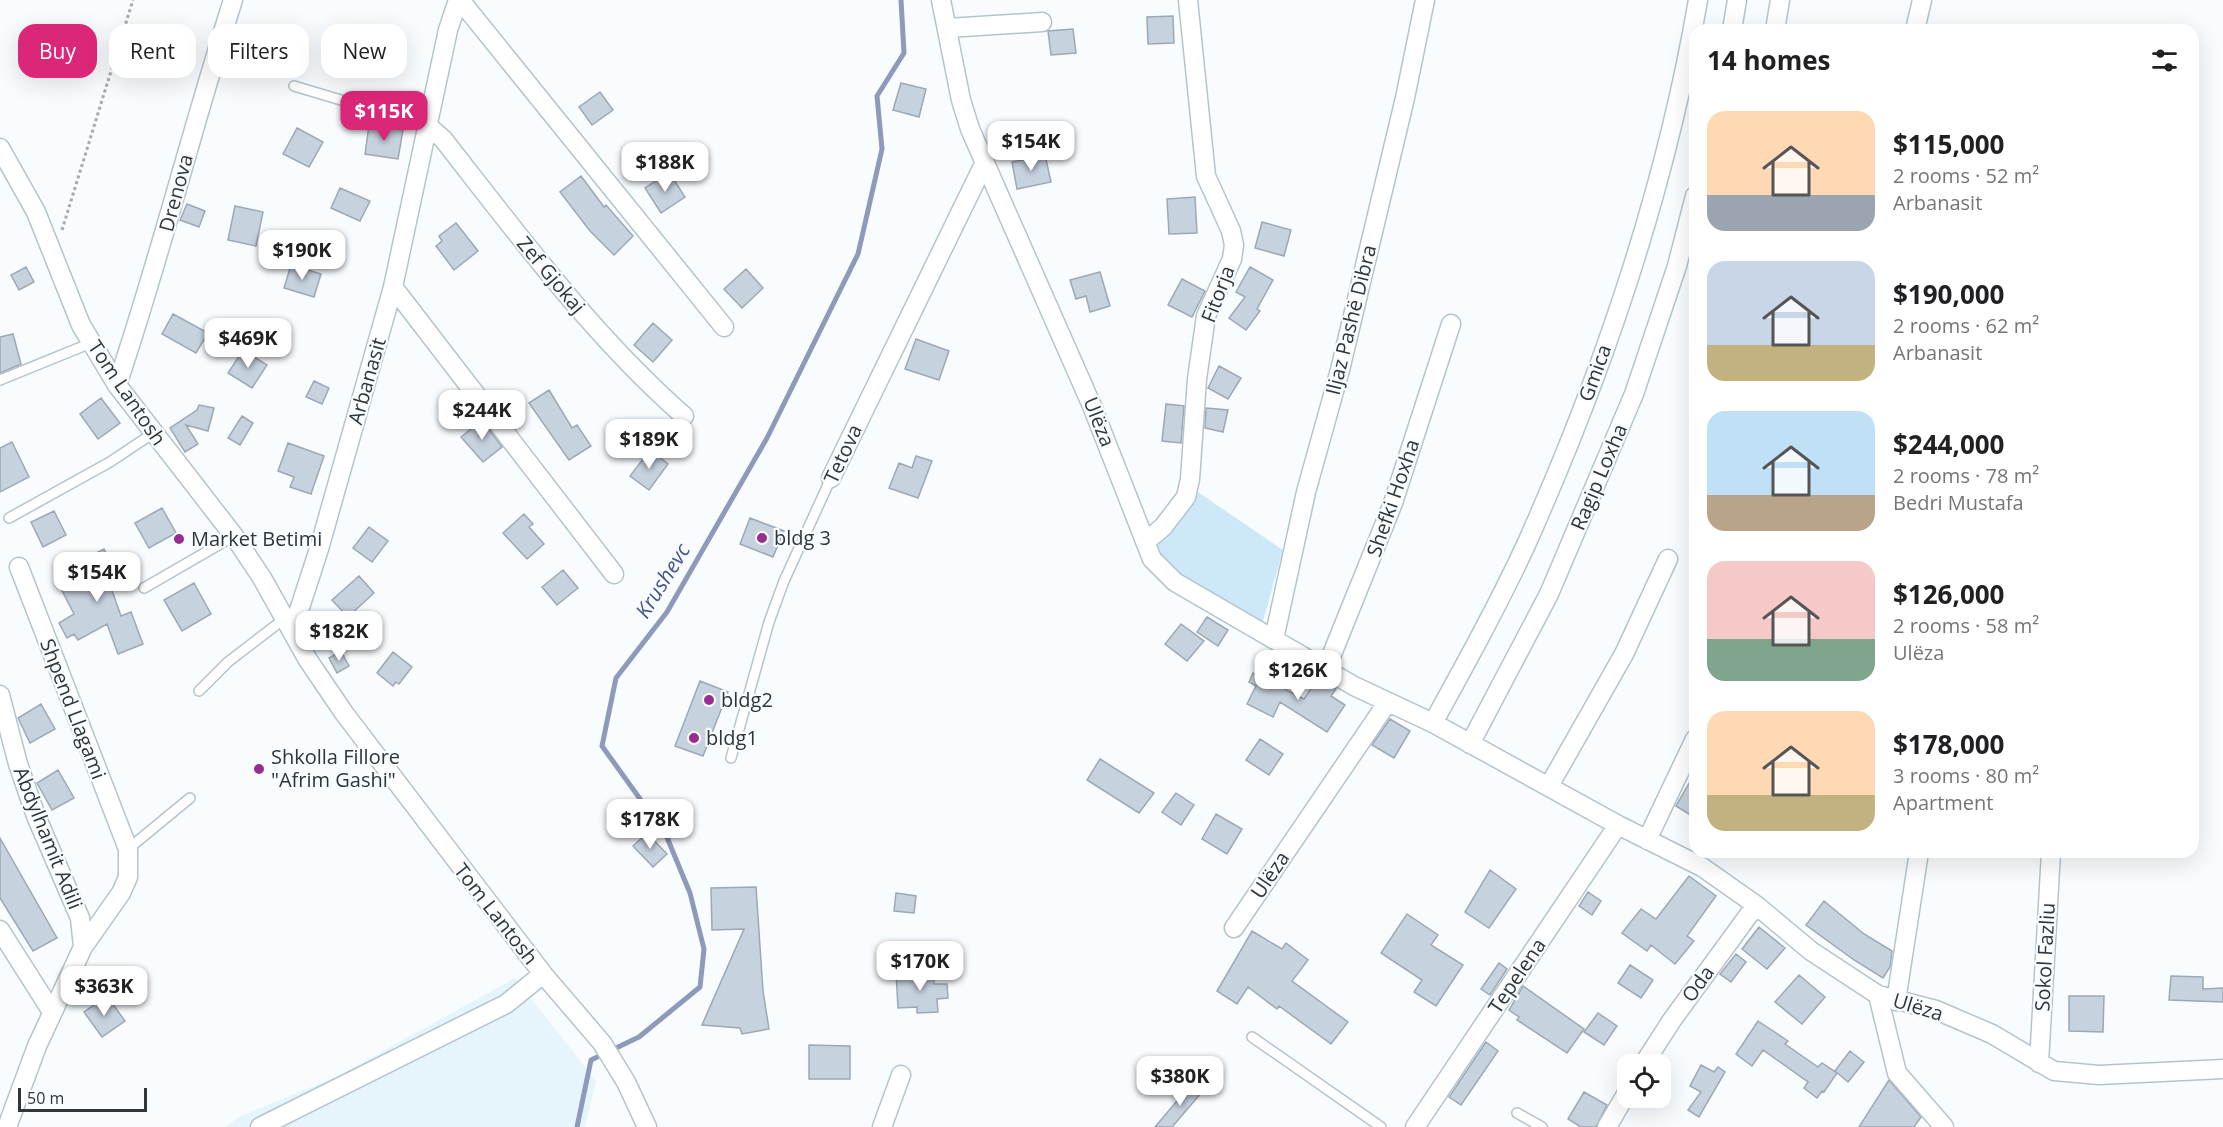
<!DOCTYPE html>
<html lang="en">
<head>
<meta charset="utf-8">
<style>
  :root { --surface:#fff; --page:#f6f6f6; --text:#202124; --muted:#757577; --accent:#db2777 }
  body { margin:0; font-family:"Open Sans",sans-serif; background:var(--page); color:var(--text); height:100vh; display:flex; flex-direction:column; font-size:22px; white-space:nowrap }
  * { box-sizing:border-box; margin:0 }
  p { font-size:20px; color:var(--muted) }
  .icon { flex:none; width:33px; height:33px; fill:none; stroke:currentColor; stroke-width:2; stroke-linecap:round; stroke-linejoin:round }
  .map { position:relative; flex:1; overflow:hidden }
  .panel { position:absolute; left:1689px; top:24px; width:510px; height:834px; display:flex; flex-direction:column; background:var(--surface); border-radius:18px; box-shadow:0 6px 24px #0002 }
  .panel>* { flex:none }
  .top-card { position:absolute; left:18px; top:24px; width:570px; height:54px; display:flex; gap:12px }
  .buttons { position:absolute; left:1617px; top:1054px; display:grid; gap:12px }
  .buttons a { display:grid; place-items:center; width:54px; height:54px; border-radius:12px; background:var(--surface); box-shadow:0 6px 24px #0002; font-size:30px }
  .scale { position:absolute; left:18px; bottom:15px; width:129px; box-sizing:border-box; padding-left:6px; border:3px solid #2f3539; border-top:0; font-size:16px; line-height:21px; white-space:nowrap; color:#2f3539; -webkit-text-stroke:4px #f9fcfe; paint-order:stroke }
  .price { position:absolute; translate:-50% -51px; padding:0 14px; border-radius:12px; background:#fff; color:#222; font-size:20px; line-height:39px; filter:drop-shadow(0 2px 3px #0008) }
  .price::after { content:''; position:absolute; left:50%; top:36px; width:18px; height:14px; margin-left:-9px; background:inherit; clip-path:polygon(0 0,100% 0,50% 100%) }
  .price.active { background:var(--accent); color:#fff }
  ul { padding:0; list-style:none }
  li { display:flex; align-items:center; gap:18px; height:150px; padding:0 18px }
  li span { display:grid; place-items:center; flex:none; width:168px; height:120px; border-radius:18px; color:#555 }
  li>.icon { margin-inline-start:auto }
  span .icon { width:72px; height:72px; fill:#fffc; stroke-width:1 }
  li b { font-size:26px }
  h2 { display:flex; justify-content:space-between; align-items:center; height:72px; padding:0 18px; font-size:26px }
  .tag { padding:0 21px; border-radius:18px; background:var(--surface); box-shadow:0 6px 24px #0002; font-size:21px; line-height:54px }
  .tag.active { background:var(--accent); color:#fff }
  .map>svg:first-child { display:block }
  .built { fill:#e6f4fc }
  .green { fill:#cde9f9 }
  .lines { fill:none; stroke-linecap:round; stroke-linejoin:round }
  .stream { stroke:#8f99b9; stroke-width:5 }
  .building { fill:#c7d2df; stroke:#9da8b4; stroke-width:1.5 }
  .service-casing { stroke:#b4c4cd; stroke-width:12 }
  .minor-casing { stroke:#b4c4cd; stroke-width:21 }
  .path { stroke:#a6aaad; stroke-width:3; stroke-dasharray:3 3; stroke-linecap:butt }
  .service { stroke:#fff; stroke-width:9 }
  .minor { stroke:#fff; stroke-width:18 }
  .poi-dot { fill:#972d90; stroke:#f9fcfe; stroke-width:2 }
  .labels { text-anchor:middle; stroke-width:4.5; stroke-linejoin:round; paint-order:stroke }
  .street-label { font-size:20px; fill:#2f3539; stroke:#f9fcfe }
  .poi-label { font-size:20px; fill:#2f3539; stroke:#f9fcfe; text-anchor:start }
  .water-label { font-size:21px; font-style:italic; fill:#46538b; stroke:#f9fcfe }
</style>
</head>
<body>
<div class="map">
<svg width="2223" height="1127" viewBox="0 0 2223 1127">
  <rect width="100%" height="100%" fill="#f9fcfe"/>
  <path class="built" d="M515 978 596 1081 585 1127H225L239 1117 338 1076Z"/>
  <path class="green" d="M1192 488 1283 550 1262 625 1192 590 1157 558 1159 536Z"/>
  <g class="lines">
    <path class="stream" d="M577 1127 591 1060 639 1037 700 987 704 949 690 893 666 835 602 746 616 678 667 612 767 438 858 254 882 149 877 96 904 53 901 0"/>
  </g>
  <path class="building" d="M1173 16 1174 43 1148 44 1147 17Z
    M1073 29 1076 53 1051 55 1048 31Z
    M901 83 926 89 919 117 893 110Z
    M600 92 613 110 592 125 579 107Z
    M369 125 403 130 398 159 365 154Z
    M297 128 323 142 309 167 283 154Z
    M1045 155 1051 182 1017 189 1012 162Z
    M669 172 685 197 661 213 645 188Z
    M581 176 604 207 606 205 633 236 614 255 590 231 560 192Z
    M340 188 370 201 360 221 331 208Z
    M1195 197 1197 233 1169 234 1167 199Z
    M187 204 205 211 199 227 180 220Z
    M235 206 263 212 256 246 228 240Z
    M1262 222 1291 230 1284 256 1255 248Z
    M456 223 478 251 454 270 436 246 442 241 439 236Z
    M291 265 321 274 314 297 284 288Z
    M26 267 34 282 19 290 11 275Z
    M1250 267 1273 280 1257 309 1260 311 1246 330 1229 318 1245 297 1236 292Z
    M746 269 763 288 742 308 724 289Z
    M1100 272 1110 306 1090 312 1086 296 1076 299 1070 280Z
    M1182 279 1205 291 1192 317 1168 305Z
    M173 314 208 333 196 353 162 334Z
    M653 323 672 340 653 362 634 345Z
    M13 334 21 364 0 373V337Z
    M916 339 949 351 939 380 905 369Z
    M243 350 267 365 252 388 228 373Z
    M1219 366 1241 378 1228 399 1208 388Z
    M314 381 329 388 322 404 306 397Z
    M549 390 572 428 577 425 591 446 569 460 529 403Z
    M101 398 120 423 98 439 80 414Z
    M1166 404 1184 406 1181 443 1162 441Z
    M199 405 214 408 208 431 186 425 198 444 185 452 170 428 197 410Z
    M1206 408 1228 410 1223 432 1205 428Z
    M242 416 253 423 240 445 228 438Z
    M482 420 502 447 483 462 461 437Z
    M12 442 29 477 0 492V448Z
    M288 443 324 456 311 494 290 487 294 477 278 471Z
    M650 450 668 464 649 490 630 476Z
    M916 456 932 461 918 498 889 488 899 463 912 468Z
    M162 508 176 533 149 548 135 523Z
    M54 511 66 535 43 547 31 522Z
    M524 514 533 524 529 527 544 544 527 559 503 533Z
    M750 518 784 531 773 557 740 544Z
    M369 527 388 541 372 562 353 548Z
    M104 549 118 577 109 582 121 616 131 612 143 644 118 654 107 624 78 640 74 634 67 638 59 623 74 614 56 579 82 566 80 561Z
    M563 570 578 588 557 605 542 587Z
    M359 576 374 593 348 617 332 600Z
    M194 583 211 614 182 631 164 600Z
    M1207 617 1228 630 1218 646 1197 632Z
    M1181 624 1204 641 1187 661 1165 644Z
    M341 651 349 666 337 673 329 658Z
    M393 652 412 667 399 684 396 682 393 686 377 673Z
    M1253 673 1304 699 1318 678 1336 689 1331 696 1345 705 1327 732 1280 702 1273 717 1247 704 1256 686 1249 682Z
    M700 681 728 692 703 756 675 746Z
    M41 704 55 729 30 743 18 718Z
    M1390 719 1410 731 1394 758 1372 745Z
    M1260 739 1283 754 1269 775 1246 760Z
    M1100 759 1154 793 1139 813 1087 780Z
    M58 770 74 798 52 810 37 783Z
    M1695 773V818L1676 806Z
    M1176 793 1194 805 1181 825 1162 812Z
    M1216 814 1242 829 1227 854 1202 839Z
    M647 833 667 854 653 867 633 846Z
    M0 838 57 938 33 951 0 898Z
    M1490 870 1516 889 1489 928 1465 912Z
    M1689 876 1716 896 1687 936 1694 941 1675 964 1651 945 1647 951 1622 933 1641 909 1656 919Z
    M756 887 763 991 769 1029 742 1034 740 1028 702 1025 744 929 712 930 711 888Z
    M1588 892 1601 901 1592 915 1579 906Z
    M896 893 916 896 914 913 894 911Z
    M1824 901 1864 934 1892 951 1890 967 1883 978 1854 960 1806 925Z
    M1407 914 1438 935 1431 945 1463 965 1436 1006 1414 992 1422 980 1381 953Z
    M1759 927 1785 948 1767 969 1742 949Z
    M1252 931 1282 949 1286 943 1308 960 1292 981 1348 1022 1331 1044 1279 1006 1277 1009 1248 987 1237 1004 1217 991Z
    M1736 954 1746 962 1731 982 1720 974Z
    M1499 963 1507 969 1490 995 1481 989Z
    M1630 965 1653 980 1641 998 1618 983Z
    M933 972 934 984H947L948 998 937 999 938 1012 917 1013V1007L898 1008 896 973Z
    M1799 975 1825 997 1802 1024 1775 1002Z
    M2171 976 2203 977V989L2223 988V1002L2169 1000Z
    M1523 986 1584 1029 1567 1053 1517 1020 1519 1017 1509 1010Z
    M107 996 125 1021 102 1037 84 1012Z
    M2069 996H2104L2103 1032 2069 1031Z
    M1598 1013 1617 1026 1604 1045 1584 1032Z
    M1758 1021 1788 1041 1785 1044 1818 1067 1822 1063 1837 1073 1824 1092 1822 1091 1817 1098 1804 1088 1808 1082 1763 1050 1752 1066 1736 1054Z
    M1486 1042 1498 1051 1461 1105 1449 1097Z
    M809 1045 850 1046V1079H809Z
    M1850 1051 1864 1062 1848 1082 1835 1071Z
    M1701 1065 1714 1072 1718 1067 1725 1072 1699 1117 1688 1110 1701 1092 1690 1086Z
    M1889 1080 1921 1117 1914 1127H1859Z
    M1192 1083 1202 1092 1172 1127H1155Z
    M1584 1092 1607 1105 1596 1127H1581L1568 1119Z"/>
  <g class="lines">
    <defs>
      <path id="service" d="M294 86 428 126
        M0 380 91 343
        M9 518 110 462 152 434
        M144 588 234 536
        M199 691 228 662 284 619
        M731 758 769 622 784 581 831 478
        M128 849 190 798
        M1252 1037 1381 1127
        M1517 1113 1542 1127"/>
      <path id="minor" d="M460 0 724 327
        M941 0 961 100 970 129 1092 406 1152 559 1175 582 1354 686 1433 723 1618 825 1702 867 1756 905 1811 951 1878 995 1936 1010 1992 1034 2054 1071 2099 1075 2223 1069
        M948 28 1042 22
        M1732 30 1737 0
        M1775 30 1780 0
        M1915 30 1922 0
        M428 126 443 139C519 236 592 335 684 416
        M0 148 36 212 81 325 117 385 234 536 262 578 308 660 344 713 543 974 602 1043 626 1082 647 1127
        M393 287 614 574
        M117 385C160 258 192 128 233 0
        M831 478 985 162
        M1145 542 1163 527 1186 497 1190 479 1197 379 1206 316 1232 259 1234 245 1231 231 1206 176 1188 0
        M292 632 319 549 393 287 448 30 458 0
        M1274 639 1306 492 1340 370 1405 98 1425 0
        M1326 669 1393 503 1451 324
        M0 695 18 764 36 816 80 918 83 947
        M1433 723C1465 665 1497 607 1525 547 1603 373 1666 188 1698 0
        M1470 744 1549 594 1634 394 1677 266 1695 196
        M1549 786 1624 654 1668 559
        M1647 840 1695 739
        M1234 928 1387 703
        M0 930 52 1012
        M1878 995 1897 1073 1944 1127
        M1896 1001 1919 852
        M2039 1063 2051 852
        M1643 1065 1672 1020 1756 905
        M7 1127 37 1046 83 947 121 893 128 877V849L19 567
        M260 1127 506 1004 543 974
        M882 1127 901 1075
        M1415 1127 1618 825
        M1607 1127 1628 1091"/>
    </defs>
    <use href="#service" class="service-casing"/>
    <use href="#minor" class="minor-casing"/>
    <path class="path" d="M62 230 133 0"/>
    <use href="#service" class="service"/>
    <use href="#minor" class="minor"/>
  </g>
  <g class="poi-dot">
    <circle cx="762" cy="538" r="6"/>
    <circle cx="179" cy="539" r="6"/>
    <circle cx="709" cy="700" r="6"/>
    <circle cx="694" cy="738" r="6"/>
    <circle cx="259" cy="769" r="6"/>
  </g>
  <g class="labels">
    <g class="street-label">
      <text transform="translate(176 193) rotate(-75)" y="7">Drenova</text>
      <text transform="translate(551 275) rotate(50)" y="7">Zef Gjokaj</text>
      <text transform="translate(1218 294) rotate(-69)" y="7">Fitorja</text>
      <text transform="translate(1351 320) rotate(-76)" y="7">Iljaz Pashë Dibra</text>
      <text transform="translate(1595 373) rotate(-70)" y="7">Gmica</text>
      <text transform="translate(367 381) rotate(-74)" y="7">Arbanasit</text>
      <text transform="translate(127 393) rotate(56)" y="7">Tom Lantosh</text>
      <text transform="translate(1099 422) rotate(68)" y="7">Ulëza</text>
      <text transform="translate(843 454) rotate(-65)" y="7">Tetova</text>
      <text transform="translate(1599 477) rotate(-67)" y="7">Ragip Loxha</text>
      <text transform="translate(1393 498) rotate(-71)" y="7">Shefki Hoxha</text>
      <text transform="translate(73 709) rotate(69)" y="7">Shpend Llagami</text>
      <text transform="translate(48 838) rotate(68)" y="7">Abdylhamit Adili</text>
      <text transform="translate(1270 875) rotate(-56)" y="7">Ulëza</text>
      <text transform="translate(496 914) rotate(52)" y="7">Tom Lantosh</text>
      <text transform="translate(2045 957) rotate(-87)" y="7">Sokol Fazliu</text>
      <text transform="translate(1517 976) rotate(-56)" y="7">Tepelena</text>
      <text transform="translate(1698 984) rotate(-54)" y="7">Oda</text>
      <text transform="translate(1918 1007) rotate(17)" y="7">Ulëza</text>
    </g>
    <g class="poi-label">
      <text x="774" y="545">bldg 3</text>
      <text x="191" y="546">Market Betimi</text>
      <text x="721" y="707">bldg2</text>
      <text x="706" y="745">bldg1</text>
      <text x="271" y="764">Shkolla Fillore<tspan x="271" dy="23">"Afrim Gashi"</tspan></text>
    </g>
    <g class="water-label">
      <text transform="translate(663 581) rotate(-58)" y="7">Krushevc</text>
    </g>
  </g>
</svg>
<div class="buttons">
<a><svg class="icon" aria-label="locate" viewBox="0 0 24 24"><circle cx="12" cy="12" r="6"/><path d="M12 2v4M12 18v4M2 12h4M18 12h4"/></svg></a>
</div>
<div class="scale">50 m</div>
<b class="price active" style="left:384px;top:142px">$115K</b>
<b class="price" style="left:1031px;top:172px">$154K</b>
<b class="price" style="left:665px;top:193px">$188K</b>
<b class="price" style="left:302px;top:281px">$190K</b>
<b class="price" style="left:248px;top:369px">$469K</b>
<b class="price" style="left:482px;top:441px">$244K</b>
<b class="price" style="left:649px;top:470px">$189K</b>
<b class="price" style="left:97px;top:603px">$154K</b>
<b class="price" style="left:339px;top:662px">$182K</b>
<b class="price" style="left:1298px;top:701px">$126K</b>
<b class="price" style="left:650px;top:850px">$178K</b>
<b class="price" style="left:920px;top:992px">$170K</b>
<b class="price" style="left:104px;top:1017px">$363K</b>
<b class="price" style="left:1180px;top:1107px">$380K</b>
<div class="top-card">
<a class="tag active">Buy</a>
<a class="tag">Rent</a>
<a class="tag">Filters</a>
<a class="tag">New</a>
</div>
<section class="panel">
<h2>14 homes<svg class="icon" aria-label="filters" viewBox="0 0 24 24"><path d="M4 7h16M4 17h16"/><circle cx="9" cy="7" r="2"/><circle cx="15" cy="17" r="2"/></svg></h2>
<ul>
<li><span style="background:linear-gradient(#ffd9b3 70%,#9aa5b1 0)"><svg class="icon" aria-label="home" viewBox="0 0 24 24"><path d="M3 11l9-7 9 7M6 9v11h12V9"/></svg></span><div><b>$115,000</b><p>2 rooms · 52 m²</p><p>Arbanasit</p></div></li>
<li><span style="background:linear-gradient(#c9d6e8 70%,#c2b280 0)"><svg class="icon" aria-label="home" viewBox="0 0 24 24"><path d="M3 11l9-7 9 7M6 9v11h12V9"/></svg></span><div><b>$190,000</b><p>2 rooms · 62 m²</p><p>Arbanasit</p></div></li>
<li><span style="background:linear-gradient(#bfe0f5 70%,#b9a48a 0)"><svg class="icon" aria-label="home" viewBox="0 0 24 24"><path d="M3 11l9-7 9 7M6 9v11h12V9"/></svg></span><div><b>$244,000</b><p>2 rooms · 78 m²</p><p>Bedri Mustafa</p></div></li>
<li><span style="background:linear-gradient(#f6c9c9 65%,#7fa58c 0)"><svg class="icon" aria-label="home" viewBox="0 0 24 24"><path d="M3 11l9-7 9 7M6 9v11h12V9"/></svg></span><div><b>$126,000</b><p>2 rooms · 58 m²</p><p>Ulëza</p></div></li>
<li><span style="background:linear-gradient(#ffd9b3 70%,#c2b280 0)"><svg class="icon" aria-label="home" viewBox="0 0 24 24"><path d="M3 11l9-7 9 7M6 9v11h12V9"/></svg></span><div><b>$178,000</b><p>3 rooms · 80 m²</p><p>Apartment</p></div></li>
</ul>
</section>
</div>
</body>
</html>
